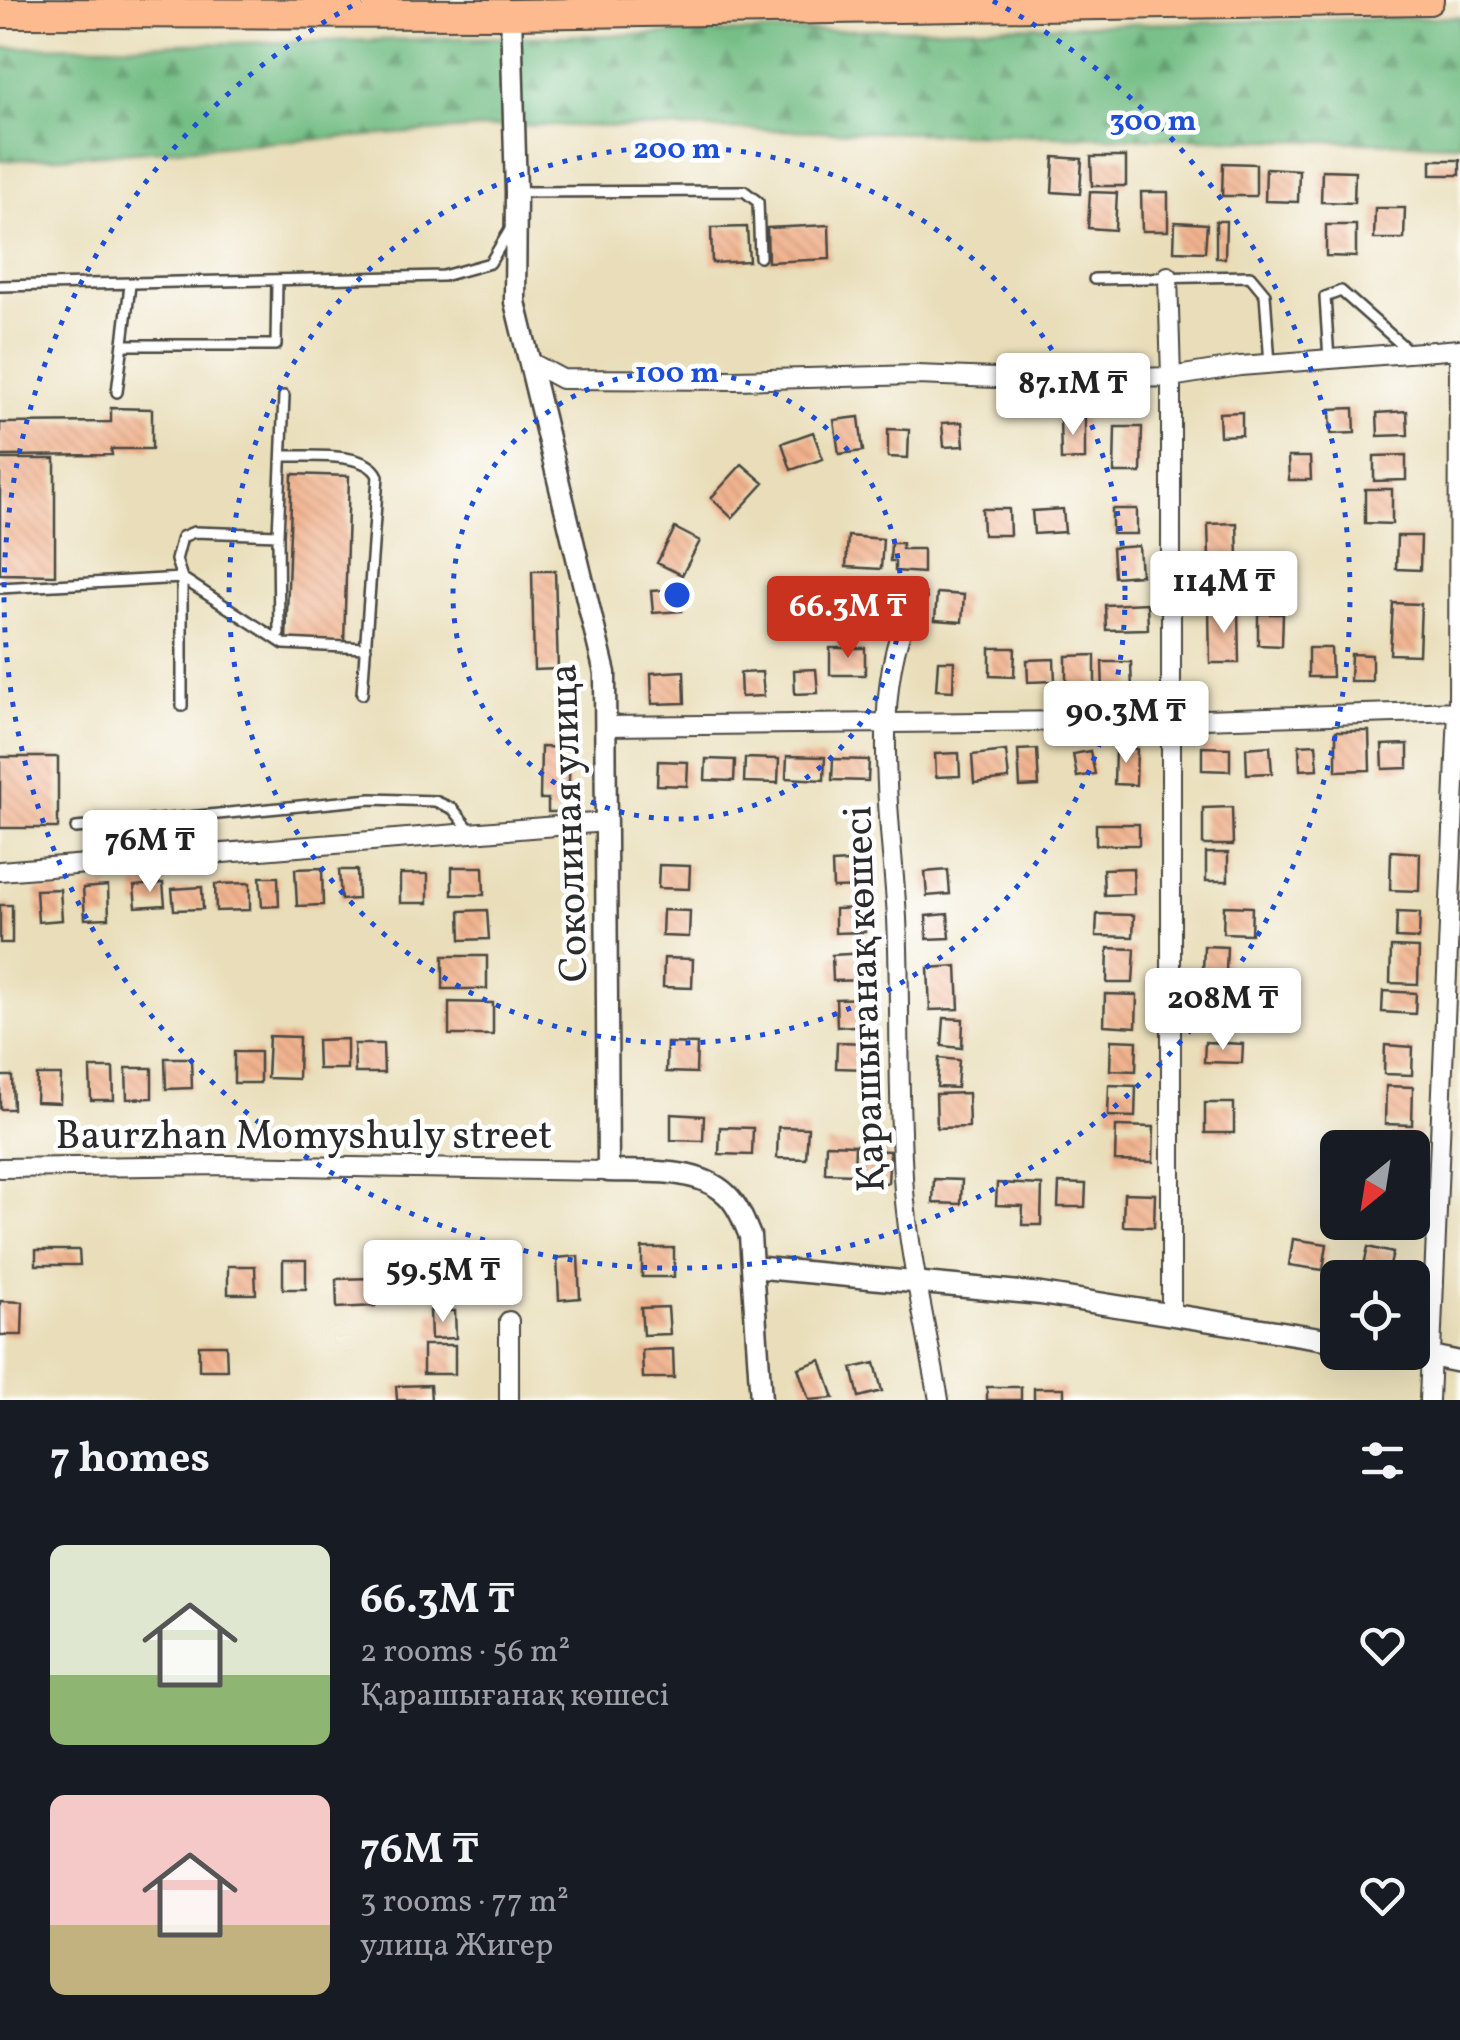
<!DOCTYPE html>
<html lang="en">
<head>
<meta charset="utf-8">
<style>
  :root { --surface:#171b24; --page:#20242c; --text:#f1f3f6; --muted:#9ea1a6; --accent:#c8321e }
  body { margin:0; font-family:Vollkorn,serif; background:var(--page); color:var(--text); height:100vh; display:flex; flex-direction:column; font-size:38px; white-space:nowrap }
  * { box-sizing:border-box; margin:0 }
  p { font-size:32px; color:var(--muted) }
  .icon { flex:none; width:55px; height:55px; fill:none; stroke:currentColor; stroke-width:2; stroke-linecap:round; stroke-linejoin:round }
  .map { position:relative; height:1400px; overflow:hidden }
  .panel { display:flex; flex-direction:column; background:var(--surface); flex:1 }
  .panel>* { flex:none }
  .needle { width:65px; rotate:210deg }
  .buttons { position:absolute; left:1320px; top:1130px; display:grid; gap:20px }
  .buttons a { display:grid; place-items:center; width:110px; height:110px; border-radius:15px; background:var(--surface); box-shadow:0 10px 40px #0002; font-size:50px }
  .price { position:absolute; translate:-50% -85px; padding:0 22px; border-radius:10px; background:#fff; color:#222; font-size:32px; line-height:65px; filter:drop-shadow(0 2px 5px #0008) }
  .price::after { content:''; position:absolute; left:50%; top:60px; width:30px; height:22px; margin-left:-15px; background:inherit; clip-path:polygon(0 0,100% 0,50% 100%) }
  .price.active { background:var(--accent); color:#fff }
  ul { padding:0; list-style:none }
  li { display:flex; align-items:center; gap:30px; height:250px; padding:0 50px }
  li span { display:grid; place-items:center; flex:none; width:280px; height:200px; border-radius:15px; color:#555 }
  li>.icon { margin-inline-start:auto }
  span .icon { width:120px; height:120px; fill:#fffc; stroke-width:1 }
  li b { font-size:42px }
  h2 { display:flex; justify-content:space-between; align-items:center; height:120px; padding:0 50px; font-size:42px }
  .map>svg:first-child { display:block }
  .forest { fill:url(#forest-firs); stroke:#507458; stroke-width:2.5 }
  .building { fill:url(#building-back-hatch) }
  .lines { fill:none; stroke-linecap:round; stroke-linejoin:round }
  .service-casing { stroke:#484640; stroke-width:14 }
  .minor-casing { stroke:#484640; stroke-width:22 }
  .tertiary-casing { stroke:#484640; stroke-width:25 }
  .primary-casing { stroke:#484640; stroke-width:32 }
  .service { stroke:#fff; stroke-width:9 }
  .minor { stroke:#fff; stroke-width:18 }
  .tertiary { stroke:#fff; stroke-width:20 }
  .primary { stroke:#fcba8e; stroke-width:28 }
  .ring { fill:none; stroke:#1d4ed8; stroke-width:5; stroke-dasharray:5 10 }
  .labels { text-anchor:middle; stroke-width:9; stroke-linejoin:round; paint-order:stroke }
  .street-label { font-size:40px; fill:#2b2b2b; stroke:#fff }
  .centre { fill:#1d4ed8; stroke:#fff; stroke-width:5 }
  .ring-label { font-size:30px; text-anchor:middle; font-weight:bold; fill:#1d4ed8; stroke:#fff; stroke-width:9; stroke-linejoin:round; paint-order:stroke }
</style>
</head>
<body>
<div class="map">
<svg width="1460" height="1400" viewBox="0 0 1460 1400">
  <defs>
    <pattern id="forest-firs" width="22" height="20" patternUnits="userSpaceOnUse" patternTransform="scale(2.5)"><rect width="22" height="20" fill="#74be85"/><path d="M5 1l3.5 6h-7zM16 11l3.5 6h-7z" fill="#5f9b6d"/></pattern>
    <pattern id="building-back-hatch" width="6" height="6" patternUnits="userSpaceOnUse" patternTransform="scale(2.5)"><rect width="6" height="6" fill="#f1b38e"/><path d="M-1 5l2 2M0 0l6 6M5-1l2 2" fill="none" stroke="#cf9a7b"/></pattern>
  </defs>
  <rect width="100%" height="100%" fill="#fff"/>
  <filter id="ink" filterUnits="userSpaceOnUse"><feTurbulence type="fractalNoise" baseFrequency=".01" numOctaves="2"/><feDisplacementMap in="SourceGraphic" scale="20" xChannelSelector="R" yChannelSelector="G"/><feConvolveMatrix kernelMatrix="1 2 1 2 8 2 1 2 1" color-interpolation-filters="sRGB"/></filter>
  <filter id="wash" filterUnits="userSpaceOnUse"><feTurbulence type="fractalNoise" baseFrequency=".0048" numOctaves="4" result="noise"/><feDisplacementMap in="SourceGraphic" scale="40" xChannelSelector="R" yChannelSelector="G"/><feGaussianBlur stdDeviation="2.25" result="paint"/><feColorMatrix in="noise" values="0 0 0 0 0 0 0 0 0 0 0 0 0 0 0 0 0 1.4 0 .05"/><feComposite in="paint" operator="in"/></filter>
  <g filter="url(#wash)">
    <rect width="100%" height="100%" fill="#e9deb9"/>
    <path class="forest" d="M1460 17V144L527 125 0 161V48Z"/>
    <g id="blocks">
      <path class="building" d="M1054 157 1082 159 1080 194 1052 192Z
        M1091 157H1126V186H1092Z
        M1431 160H1460V175H1431Z
        M1223 163 1256 164V196H1222Z
        M1266 168 1299 170 1298 202 1265 201Z
        M1322 170 1355 171 1354 203 1321 202Z
        M1090 192 1117 193 1115 230 1088 228Z
        M1141 192H1168V231H1142Z
        M1375 208H1405L1404 239H1374Z
        M1216 221H1226L1225 258H1216Z
        M1175 222 1207 224 1205 252 1174 251Z
        M829 225 830 259 768 262 767 228Z
        M1326 225H1356V257L1326 256Z
        M747 227 749 261 712 263 711 228Z
        M111 408 152 409V449H111L112 455 0 456V423L111 422Z
        M1354 408 1355 433 1331 434 1330 409Z
        M1407 411 1408 435 1378 436 1377 413Z
        M1242 412V435L1220 436 1219 413Z
        M859 417 863 451 839 454 834 420Z
        M1085 417V459L1061 460 1060 418Z
        M962 422 964 446 944 447 942 423Z
        M1115 427H1142L1141 473H1114Z
        M888 429 909 430 908 458 888 457Z
        M813 432 823 459 791 470 782 443Z
        M1406 455V480L1374 481V456Z
        M1288 457H1310L1311 480H1289Z
        M0 459H55V575L0 574Z
        M742 464 764 483 732 518 711 498Z
        M292 474 349 476 344 644 286 642Z
        M1365 489H1392V524L1365 523Z
        M982 509H1009L1010 535H983Z
        M1063 509 1065 532 1034 534 1032 511Z
        M1112 509H1137V534H1112Z
        M1237 523 1238 558 1209 559 1208 524Z
        M675 528 700 541 682 575 657 563Z
        M848 536 883 539 881 569 846 567Z
        M1397 536H1421L1420 570 1396 569Z
        M891 543H902V549H923V573L895 571V561H890Z
        M1139 546 1141 575 1114 577 1112 548Z
        M532 571H555L558 669 534 670Z
        M681 589 682 611 653 613 651 591Z
        M882 592V615L856 616 855 593Z
        M937 593 964 595 962 622 935 620Z
        M1147 603 1148 629 1106 630 1105 605Z
        M1393 603 1421 604 1419 655 1390 654Z
        M1209 610H1238L1239 663H1210Z
        M1258 614H1283L1282 646 1258 645Z
        M830 648H865V675H830Z
        M990 648H1015L1014 677 990 676Z
        M1308 648H1331L1332 677H1308Z
        M1351 654 1372 655V681H1350Z
        M1095 655V685L1066 686V656Z
        M1054 659 1055 681 1028 682 1027 660Z
        M938 661H954L953 691 936 690Z
        M1102 662H1131L1132 692H1103Z
        M816 669 818 693 795 694 794 670Z
        M684 671 685 703 652 704 651 673Z
        M762 672 764 696 741 697 740 673Z
        M1336 731H1369L1370 770 1336 771Z
        M1316 744 1318 769 1300 770 1299 745Z
        M1408 744V768L1383 769 1382 745Z
        M1270 746 1272 773 1247 774 1246 748Z
        M541 747 570 748 568 812H548V799H540Z
        M1202 747 1230 748V771L1202 770Z
        M1115 748 1137 749 1136 785 1114 784Z
        M1037 749 1039 786 1020 787 1018 750Z
        M1006 751 1009 779 974 783 972 755Z
        M1090 751 1095 774 1077 777 1073 754Z
        M959 753 960 776 936 777 935 754Z
        M787 756 825 757 824 780 786 778Z
        M0 757H58V828H0Z
        M745 758 779 759 778 783 744 782Z
        M706 759 735 760 734 781 705 780Z
        M833 759 869 760 868 781 832 780Z
        M658 761 688 762 687 786 657 785Z
        M1232 807 1233 845H1203V808Z
        M1096 824H1139V845H1096Z
        M1391 851 1420 853 1419 891 1390 890Z
        M1206 853H1228V881H1206Z
        M863 861 864 887 833 888 832 863Z
        M659 865 690 866 689 889 658 888Z
        M452 867H483L484 895H452Z
        M322 868 323 905 297 906 295 869Z
        M1133 868 1134 894 1104 895 1103 869Z
        M339 870H357L358 899 341 900Z
        M948 870 950 894 927 896 925 872Z
        M400 874H428V903H400Z
        M260 877H278L279 906 262 907Z
        M163 883 165 905 136 907 134 886Z
        M250 883V910L216 911 215 884Z
        M108 886 109 918 85 919 83 888Z
        M202 887 203 909 174 910 172 889Z
        M60 889 62 920 38 922 36 890Z
        M0 905H12V943H0Z
        M1224 906 1252 907 1251 934 1223 933Z
        M865 908V932L835 933V909Z
        M487 910 489 939 461 940 460 911Z
        M663 910 690 911 689 937 662 936Z
        M1397 912 1420 913 1419 939 1396 938Z
        M948 914 950 938 927 939 926 916Z
        M1097 914 1134 915 1133 937 1096 936Z
        M1204 946 1227 947 1226 972 1203 971Z
        M1391 947 1419 948 1418 984 1390 983Z
        M1108 948 1135 949 1133 983H1107Z
        M865 953 866 980 833 981 832 955Z
        M443 956H487V989H443Z
        M664 958 693 959 692 988 663 987Z
        M957 966 959 1009 930 1010 928 968Z
        M1209 987H1231L1230 1019 1208 1018Z
        M1383 991 1416 993 1415 1014 1382 1012Z
        M1105 994 1137 995 1136 1027 1104 1025Z
        M869 998 870 1025 837 1027 836 999Z
        M449 1002 493 1003V1035H449Z
        M944 1018 963 1019 962 1048 942 1046Z
        M269 1036 299 1037 298 1079 267 1078Z
        M347 1039V1069H318L317 1040Z
        M1111 1040 1137 1041 1136 1071 1110 1070Z
        M837 1042 868 1043 867 1069 836 1068Z
        M1205 1042 1243 1044 1242 1063 1204 1062Z
        M667 1043 697 1044 696 1073 666 1072Z
        M354 1044H383L384 1073H355Z
        M1385 1045 1413 1047 1412 1075 1384 1074Z
        M234 1052H260V1083H234Z
        M165 1058H191L192 1088 166 1089Z
        M939 1058 959 1060 957 1088 937 1087Z
        M90 1068H113L114 1100H91Z
        M126 1068H152V1098L127 1099Z
        M37 1075H61L60 1103 36 1102Z
        M0 1076H12L13 1109H0Z
        M1109 1085 1136 1086 1135 1117 1108 1116Z
        M1386 1086 1413 1087 1412 1125 1385 1124Z
        M968 1093 969 1127 937 1128 936 1094Z
        M1205 1103H1234V1133H1205Z
        M671 1114 704 1116 703 1141 671 1140Z
        M1116 1126 1154 1127 1153 1162 1115 1161Z
        M720 1127 753 1128 752 1155 719 1154Z
        M778 1127 808 1128 806 1159 777 1158Z
        M1394 1131 1420 1132 1419 1170H1412V1148H1393Z
        M826 1144 855 1145 854 1174 825 1173Z
        M861 1150 890 1151 888 1183 860 1182Z
        M934 1179 962 1180 961 1204 933 1203Z
        M997 1183 1042 1185 1041 1225H1022L1023 1206 996 1205Z
        M1059 1183 1086 1184 1085 1207H1058Z
        M1124 1193 1155 1194 1154 1227 1123 1226Z
        M1293 1239 1327 1244 1323 1270 1289 1265Z
        M1368 1247 1393 1253 1387 1278 1362 1274Z
        M642 1248H674V1277H642Z
        M36 1250H79L80 1265H36Z
        M458 1251 459 1285 435 1286 434 1252Z
        M578 1256 580 1298 559 1300 557 1258Z
        M283 1260H306V1289H283Z
        M426 1261 427 1290 392 1291 391 1262Z
        M228 1266H255L256 1294H228Z
        M375 1278V1306L337 1308 336 1279Z
        M0 1301 23 1302 22 1335H0Z
        M668 1307 670 1334 643 1335 641 1308Z
        M430 1311H455L456 1338 431 1339Z
        M199 1345H226L227 1370H199Z
        M423 1345H455V1374H423Z
        M673 1349 674 1378H643L642 1350Z
        M821 1360 834 1398 809 1400 798 1368Z
        M875 1363 882 1391 859 1397 852 1368Z
        M430 1385 431 1400H397L396 1386Z
        M987 1387H1021V1400H987Z
        M1034 1388H1064V1400H1034Z"/>
    </g>
  </g>
  <g filter="url(#ink)">
    <use href="#blocks" fill-opacity="0" stroke="#484640" stroke-width="2.5"/>
    <g class="lines">
      <defs>
        <path id="service" d="M516 192 744 191 758 202 760 257
          M1094 279 1250 276 1265 294 1270 364
          M0 286 443 276 490 263 511 228
          M123 345H276L277 281
          M1329 360 1325 297 1341 291 1410 352
          M117 392 130 285
          M284 456C309 457 367 451 378 476L362 694
          M0 588 182 578 284 644 366 648
          M273 637 279 634 278 535 284 396
          M182 706V578L176 560 182 537 194 532 278 535
          M76 828 371 799 435 801 453 809 471 831"/>
        <path id="minor" d="M1168 276 1171 377V1315
          M530 362 562 379 736 380 917 375 1049 380 1171 377 1240 366 1460 349
          M917 598C866 676 892 828 897 918 901 1009 897 1100 904 1191 910 1261 927 1331 939 1400
          M605 726 1171 720 1460 711
          M0 871 606 822
          M0 1168 224 1165 608 1171
          M509 1321V1400
          M1429 1400 1458 711 1459 350"/>
        <path id="tertiary" d="M511 14 516 192 515 302 605 673 608 1171C643 1172 698 1167 726 1194 738 1205 744 1222 750 1236L761 1400
          M752 1267 1041 1294 1338 1341
          M1411 1352 1460 1362"/>
        <path id="primary" d="M0 13 511 14 1429 0"/>
      </defs>
      <use href="#service" class="service-casing"/>
      <use href="#minor" class="minor-casing"/>
      <use href="#tertiary" class="tertiary-casing"/>
      <use href="#primary" class="primary-casing"/>
      <use href="#service" class="service"/>
      <use href="#minor" class="minor"/>
      <use href="#tertiary" class="tertiary"/>
      <use href="#primary" class="primary"/>
    </g>
  </g>
  <g class="ring">
    <circle cx="677" cy="595" r="224"/>
    <circle cx="677" cy="595" r="448"/>
    <path d="M993 1A673 673 0 1 1 361 1"/>
  </g>
  <g class="labels">
    <g class="street-label">
      <text transform="translate(567 823) rotate(-92)" y="14">Соколиная улица</text>
      <text transform="translate(863 999) rotate(-92)" y="14">Қарашығанақ көшесі</text>
      <text x="304" y="1148">Baurzhan Momyshuly street</text>
    </g>
  </g>
  <circle cx="677" cy="595" r="15" class="centre"/>
  <g class="ring-label">
    <text x="1153" y="130">300 m</text>
    <text x="677" y="158">200 m</text>
    <text x="677" y="382">100 m</text>
  </g>
</svg>
<div class="buttons">
<a><svg class="needle" viewBox="-14 -14 28 28"><path d="M0-13l5 13h-10z" fill="#e53935"/><path d="M0 13l5-13h-10z" fill="#9ea1a6"/></svg></a>
<a><svg class="icon" aria-label="locate" viewBox="0 0 24 24"><circle cx="12" cy="12" r="6"/><path d="M12 2v4M12 18v4M2 12h4M18 12h4"/></svg></a>
</div>
<b class="price" style="left:1073px;top:438px">87.1M ₸</b>
<b class="price" style="left:1224px;top:636px">114M ₸</b>
<b class="price active" style="left:848px;top:661px">66.3M ₸</b>
<b class="price" style="left:1126px;top:766px">90.3M ₸</b>
<b class="price" style="left:150px;top:895px">76M ₸</b>
<b class="price" style="left:1223px;top:1053px">208M ₸</b>
<b class="price" style="left:443px;top:1325px">59.5M ₸</b>
</div>
<section class="panel">
<h2>7 homes<svg class="icon" aria-label="filters" viewBox="0 0 24 24"><path d="M4 7h16M4 17h16"/><circle cx="9" cy="7" r="2"/><circle cx="15" cy="17" r="2"/></svg></h2>
<ul>
<li><span style="background:linear-gradient(#dfe7d0 65%,#8fb573 0)"><svg class="icon" aria-label="home" viewBox="0 0 24 24"><path d="M3 11l9-7 9 7M6 9v11h12V9"/></svg></span><div><b>66.3M ₸</b><p>2 rooms · 56 m²</p><p>Қарашығанақ көшесі</p></div><svg class="icon" aria-label="heart" viewBox="0 0 24 24"><path d="M12 20l-8-8c-3-5 5-10 8-4 3-6 11-1 8 4z"/></svg></li>
<li><span style="background:linear-gradient(#f6c9c9 65%,#c2b280 0)"><svg class="icon" aria-label="home" viewBox="0 0 24 24"><path d="M3 11l9-7 9 7M6 9v11h12V9"/></svg></span><div><b>76M ₸</b><p>3 rooms · 77 m²</p><p>улица Жигер</p></div><svg class="icon" aria-label="heart" viewBox="0 0 24 24"><path d="M12 20l-8-8c-3-5 5-10 8-4 3-6 11-1 8 4z"/></svg></li>
</ul>
</section>
</body>
</html>
